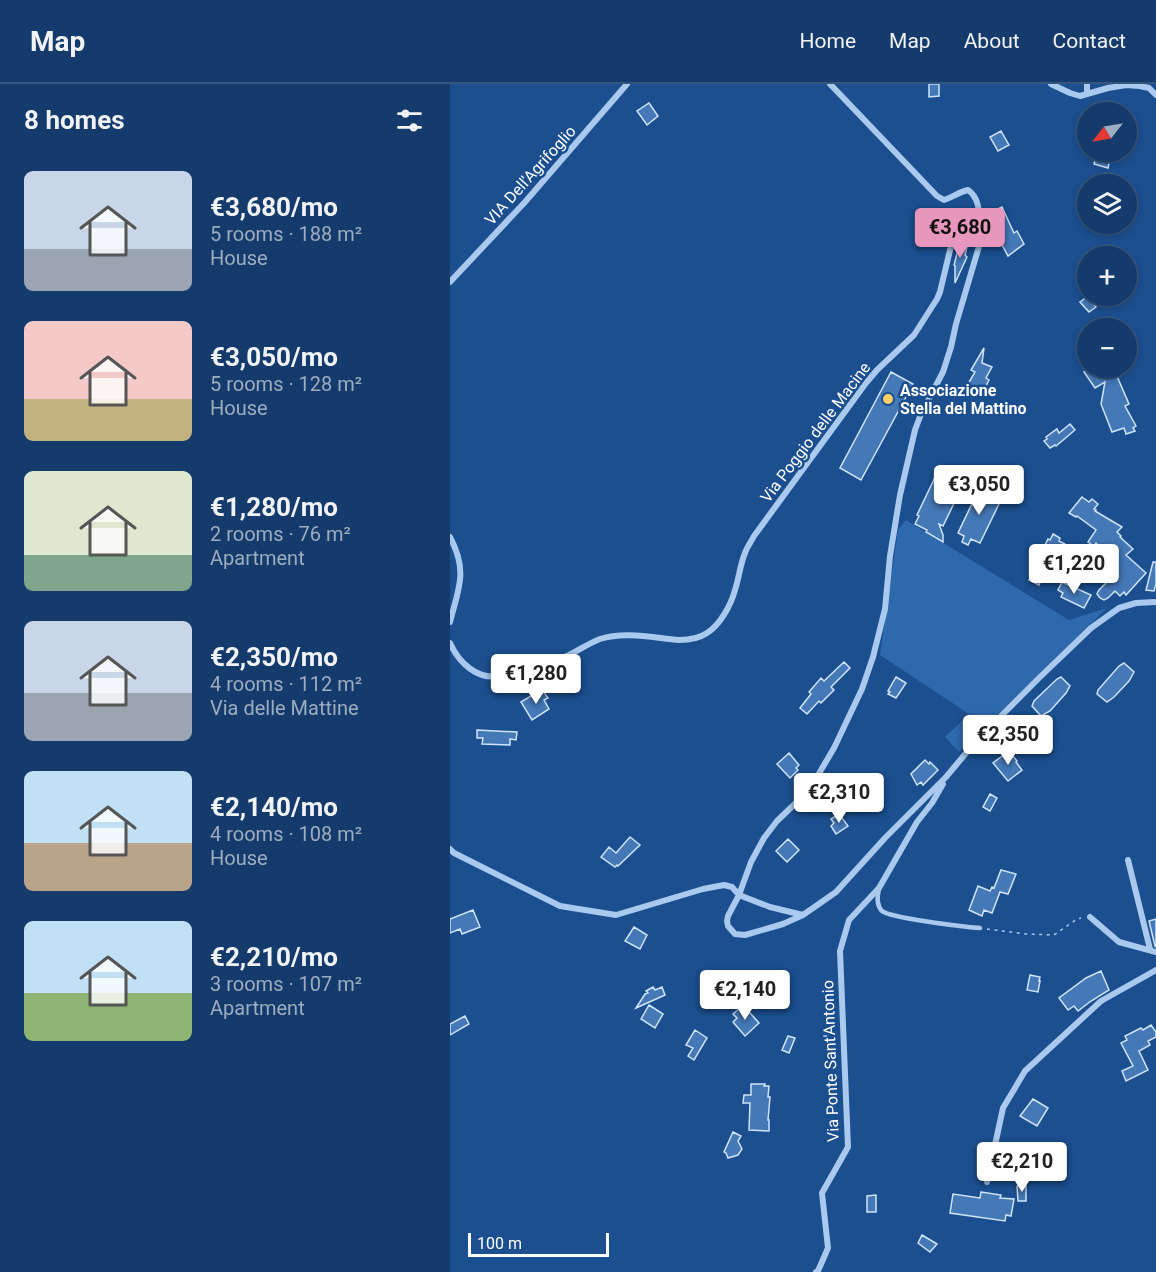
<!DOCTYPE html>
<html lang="en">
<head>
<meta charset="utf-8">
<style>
  :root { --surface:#143b6b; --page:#214673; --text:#f1f3f6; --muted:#9dadc1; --line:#33557e; --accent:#e797bd }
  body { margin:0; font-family:Roboto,sans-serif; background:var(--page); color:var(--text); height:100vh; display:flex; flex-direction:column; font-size:22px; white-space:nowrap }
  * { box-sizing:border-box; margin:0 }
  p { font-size:20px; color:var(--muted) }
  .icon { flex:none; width:33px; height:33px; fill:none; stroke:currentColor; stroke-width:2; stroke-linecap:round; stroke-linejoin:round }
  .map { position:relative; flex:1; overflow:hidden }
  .sheet { display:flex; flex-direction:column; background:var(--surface); width:450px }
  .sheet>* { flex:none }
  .needle { width:39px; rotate:239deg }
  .controls { position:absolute; left:627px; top:18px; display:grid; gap:12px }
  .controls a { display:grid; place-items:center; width:60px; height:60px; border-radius:50%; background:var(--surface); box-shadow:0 3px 9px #0003,0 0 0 2px var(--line); font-size:30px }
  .scale { position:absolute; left:18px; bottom:15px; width:141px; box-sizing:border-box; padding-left:6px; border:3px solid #fff; border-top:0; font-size:16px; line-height:21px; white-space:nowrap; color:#fff; -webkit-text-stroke:4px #1b4f8f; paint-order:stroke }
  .price { position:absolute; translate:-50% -51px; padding:0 14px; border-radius:6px; background:#fff; color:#222; font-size:20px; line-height:39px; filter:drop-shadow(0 2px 3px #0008) }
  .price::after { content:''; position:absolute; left:50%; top:36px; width:18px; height:14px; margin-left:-9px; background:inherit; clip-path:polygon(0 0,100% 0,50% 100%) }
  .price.current { background:var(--accent); color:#111 }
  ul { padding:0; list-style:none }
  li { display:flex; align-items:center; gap:18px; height:150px; padding:0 24px }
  li span { display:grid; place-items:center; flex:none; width:168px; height:120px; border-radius:9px; color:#555 }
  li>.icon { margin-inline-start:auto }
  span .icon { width:72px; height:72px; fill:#fffc; stroke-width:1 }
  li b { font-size:26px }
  h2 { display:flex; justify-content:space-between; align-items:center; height:72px; padding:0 24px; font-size:26px }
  header { display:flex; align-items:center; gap:36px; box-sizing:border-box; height:84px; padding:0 30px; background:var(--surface); border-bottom:2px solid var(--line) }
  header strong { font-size:28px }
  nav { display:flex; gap:33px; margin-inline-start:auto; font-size:21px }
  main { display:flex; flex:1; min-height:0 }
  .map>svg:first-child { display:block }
  .green { fill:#2e69ad }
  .building { fill:#4478b7; stroke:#cfe3fa; stroke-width:1.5 }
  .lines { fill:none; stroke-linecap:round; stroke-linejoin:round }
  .path { stroke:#a9c9ee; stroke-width:1.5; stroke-dasharray:3 4.5; stroke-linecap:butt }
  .service { stroke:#a9c9ee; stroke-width:4.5 }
  .minor { stroke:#a9c9ee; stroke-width:6 }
  .poi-dot { fill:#ffd166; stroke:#1b4f8f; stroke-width:2 }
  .labels { text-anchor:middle; stroke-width:5; stroke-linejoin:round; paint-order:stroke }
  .street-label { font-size:16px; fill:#fff; stroke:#1b4f8f }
  .poi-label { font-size:16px; font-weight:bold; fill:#fff; stroke:#1b4f8f; text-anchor:start }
</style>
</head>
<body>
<header>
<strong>Map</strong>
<nav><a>Home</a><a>Map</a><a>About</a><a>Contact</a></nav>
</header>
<main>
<section class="sheet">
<h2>8 homes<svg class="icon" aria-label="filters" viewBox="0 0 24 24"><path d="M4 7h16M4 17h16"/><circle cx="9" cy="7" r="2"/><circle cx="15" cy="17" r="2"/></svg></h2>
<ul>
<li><span style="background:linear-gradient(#c9d6e8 65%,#9aa5b1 0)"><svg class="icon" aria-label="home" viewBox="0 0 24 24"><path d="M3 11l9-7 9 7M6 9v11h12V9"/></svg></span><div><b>€3,680/mo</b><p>5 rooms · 188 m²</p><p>House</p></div></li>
<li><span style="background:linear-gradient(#f6c9c9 65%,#c2b280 0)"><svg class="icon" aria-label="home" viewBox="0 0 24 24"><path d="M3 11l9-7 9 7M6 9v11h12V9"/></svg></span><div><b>€3,050/mo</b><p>5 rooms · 128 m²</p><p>House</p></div></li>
<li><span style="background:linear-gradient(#dfe7d0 70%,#7fa58c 0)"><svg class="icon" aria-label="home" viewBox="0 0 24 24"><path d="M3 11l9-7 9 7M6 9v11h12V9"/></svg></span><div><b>€1,280/mo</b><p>2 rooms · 76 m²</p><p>Apartment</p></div></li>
<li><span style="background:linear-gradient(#c9d6e8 60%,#9aa5b1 0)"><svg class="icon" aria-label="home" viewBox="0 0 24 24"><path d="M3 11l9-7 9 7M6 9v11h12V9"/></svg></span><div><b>€2,350/mo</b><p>4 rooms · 112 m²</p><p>Via delle Mattine</p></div></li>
<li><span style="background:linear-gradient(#bfe0f5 60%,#b9a48a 0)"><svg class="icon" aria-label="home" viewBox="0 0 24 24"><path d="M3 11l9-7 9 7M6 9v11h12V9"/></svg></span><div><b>€2,140/mo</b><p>4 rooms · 108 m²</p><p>House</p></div></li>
<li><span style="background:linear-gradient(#bfe0f5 60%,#8fb573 0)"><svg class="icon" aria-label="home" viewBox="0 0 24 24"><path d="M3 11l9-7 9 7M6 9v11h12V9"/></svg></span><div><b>€2,210/mo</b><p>3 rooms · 107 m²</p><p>Apartment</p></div></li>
</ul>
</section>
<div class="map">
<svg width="706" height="1188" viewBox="0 0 706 1188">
  <rect width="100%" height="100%" fill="#1b4f8f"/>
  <path class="green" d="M456 436 619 536 657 524 509 668 495 653 519 630 430 571 448 446Z"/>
  <path class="building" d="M479 0H489V12L479 13Z
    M199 19 208 32 197 41 187 27Z
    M551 47 559 61 548 67 540 53Z
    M652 72 660 75 658 84 644 80 646 73 652 74Z
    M552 123 564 149 567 147 574 160 558 172 550 157 551 156 539 129Z
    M483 134 495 150 482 160 476 153 468 147Z
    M510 158 518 159 515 171 517 173 505 199V182L504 181Z
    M637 213 646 223 639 228 630 218Z
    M534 264 532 279 542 283 536 294 539 296 530 313 515 305 525 288 521 286Z
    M640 284H654L661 294 666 290 679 320 675 322 686 342 683 344 685 347 676 350 674 344 662 348 651 320 655 298 645 304 634 288Z
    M441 288 463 300 411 396 390 384Z
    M620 340 625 346 606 362 605 361 600 364 594 357 597 355 596 353 607 345 609 349Z
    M487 389 508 401 511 405 493 442 489 440 493 451V458L476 448 477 446 465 440 469 432 467 431Z
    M534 399 545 405 540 415 549 420 530 459 521 455 518 461 512 458 514 452 508 449 528 407 530 408Z
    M632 413 639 418 642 415 648 420 644 425 646 426 645 427 672 443 667 448 671 452 670 453 683 465 676 471 696 489 676 511 674 508 670 512 665 507 658 514 654 516 650 514 647 510 649 506 656 499 649 491 663 476 646 459 644 462 638 458 646 446 627 432 626 433 619 429Z
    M603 450 610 454 609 457 615 460 613 463 616 464 599 497 592 494 589 501 579 496 582 489 581 488 598 455 600 456Z
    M703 478H706V500L704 507 696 506Z
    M612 498 641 511 634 524 611 513 613 509 608 506Z
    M394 578 400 584 381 603 384 606 371 619 369 617 357 630 350 624 361 610 359 608 371 594 374 597Z
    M674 579 684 588 679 597 664 613 657 618 647 610 648 606 669 582Z
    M446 593 456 599 446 614 438 610 440 608 438 607Z
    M611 593 620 602 616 609 600 627 591 632 582 622 584 617 607 595Z
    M89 607 90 609 93 607 98 614 94 616 99 625 82 636 71 618Z
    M27 646 67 648 66 656 60 655V661L32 660 33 654H27Z
    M559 667 567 677 566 678 572 686 558 697 543 679Z
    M339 669 349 681 346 684 348 686 340 694 327 680Z
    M475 676 479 680 480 678 488 686 473 701 471 698 467 701 461 690Z
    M540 710 547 714 540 727 533 723Z
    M389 730 398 742 386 750 381 742 384 739 381 735Z
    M180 753 190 761 168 782 167 781 165 783 151 773 159 763 166 769Z
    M338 755 349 766 337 778 326 767Z
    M551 786 566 790 558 810 550 808 542 829 534 826 532 832 519 826 528 802 540 807 542 803 544 804Z
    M23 826 30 843 12 850 10 845 0 849V835Z
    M706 835V863L705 862 699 837Z
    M184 843 197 851 190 865 175 857Z
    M651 887 659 906 641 917 628 927 624 922 618 926 609 914 636 894Z
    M580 891 590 893 589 897H590L588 908 577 906Z
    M203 903 205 906 212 903 215 911 186 924 195 910 198 909 196 907Z
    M199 921 213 930 205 944 191 935Z
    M293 921 309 939 295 952 283 938 287 934 283 930Z
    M15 932 19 940 0 951V940Z
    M701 941 706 948V953L698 957 700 961 689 967 698 986 676 997 672 987 683 982 671 959 677 956 675 952 691 944 693 946Z
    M245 946 257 954 244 976 238 972 243 964 236 961Z
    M338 952 345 954 339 969 332 966Z
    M301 1000H315L314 1002H319L318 1013H320L318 1036H319V1047L299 1046 300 1019H293L294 1011H301Z
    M583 1015 598 1024 587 1042 570 1032Z
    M283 1048 291 1052 288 1057 292 1065 288 1071 278 1074 276 1069 274 1068Z
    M567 1102H576V1117H568Z
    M531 1108 551 1111 550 1114 564 1115 561 1132 556 1131 555 1137 500 1129 503 1110 530 1114Z
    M426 1111V1128H417V1112Z
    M472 1151 487 1160 480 1168 468 1159Z"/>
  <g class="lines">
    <path class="path" d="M537 845 576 850 604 851 627 835 631 834"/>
    <path class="service" d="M429 805C427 813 426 821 432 827 440 834 515 843 530 844"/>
    <path class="minor" d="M380 0 487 112 494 116C503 113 509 108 518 106 527 112 531 126 527 136
      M601 0 620 9 630 12 658 4 676 1 690 2 699 4 706 11
      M637 0V10
      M0 198 75 118 177 0
      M0 453C18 487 9 503 0 538
      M0 559C9 579 27 596 50 592 61 590 71 586 82 583 93 580 106 578 117 572 128 567 139 559 150 555 175 547 204 554 229 556 238 556 248 555 257 549 270 541 281 521 285 506 289 494 290 481 295 469 297 463 301 458 304 452L416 299 427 286 464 251 487 215 490 208 506 141 509 137 518 133 527 136C532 144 532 151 530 159L506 240 501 263 493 288 471 330 465 346 450 411 440 472 435 525 423 573 412 605 384 664 364 698 352 713 327 737 314 754 301 778 289 811 278 832 277 837 278 842 285 850 295 851 333 840 353 831 386 808 435 754 496 693 527 656 589 594 641 544 669 524 686 519 706 518
      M0 765 4 769 110 822 166 831 253 805 274 801 282 803 289 811 320 823 353 831
      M678 776 700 865
      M640 833 669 858 706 868
      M537 1098 553 1024 575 987 651 917 706 886
      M366 1188 368 1187 378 1164 372 1109 398 1063 390 867 399 836 429 804 467 738 482 719 493 700"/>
  </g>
  <circle class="poi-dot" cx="438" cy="315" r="6"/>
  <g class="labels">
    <g class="street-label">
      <text transform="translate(80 91) rotate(-48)" y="6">VIA Dell'Agrifoglio</text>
      <text transform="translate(365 348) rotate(-53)" y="6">Via Poggio delle Macine</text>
      <text transform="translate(380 977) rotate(-92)" y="6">Via Ponte Sant'Antonio</text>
    </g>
    <g class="poi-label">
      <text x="450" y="312">Associazione<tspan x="450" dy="18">Stella del Mattino</tspan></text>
    </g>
  </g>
</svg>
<div class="controls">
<a><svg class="needle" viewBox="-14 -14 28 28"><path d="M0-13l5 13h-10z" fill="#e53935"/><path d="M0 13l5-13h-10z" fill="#9dadc1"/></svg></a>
<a><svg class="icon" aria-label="layers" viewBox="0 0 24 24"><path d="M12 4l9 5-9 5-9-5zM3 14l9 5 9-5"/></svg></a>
<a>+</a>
<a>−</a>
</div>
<div class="scale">100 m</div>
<b class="price current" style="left:510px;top:175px">€3,680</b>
<b class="price" style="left:529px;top:432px">€3,050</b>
<b class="price" style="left:624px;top:511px">€1,220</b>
<b class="price" style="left:86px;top:621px">€1,280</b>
<b class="price" style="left:558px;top:682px">€2,350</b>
<b class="price" style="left:389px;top:740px">€2,310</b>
<b class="price" style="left:295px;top:937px">€2,140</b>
<b class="price" style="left:572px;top:1109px">€2,210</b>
</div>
</main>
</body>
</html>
